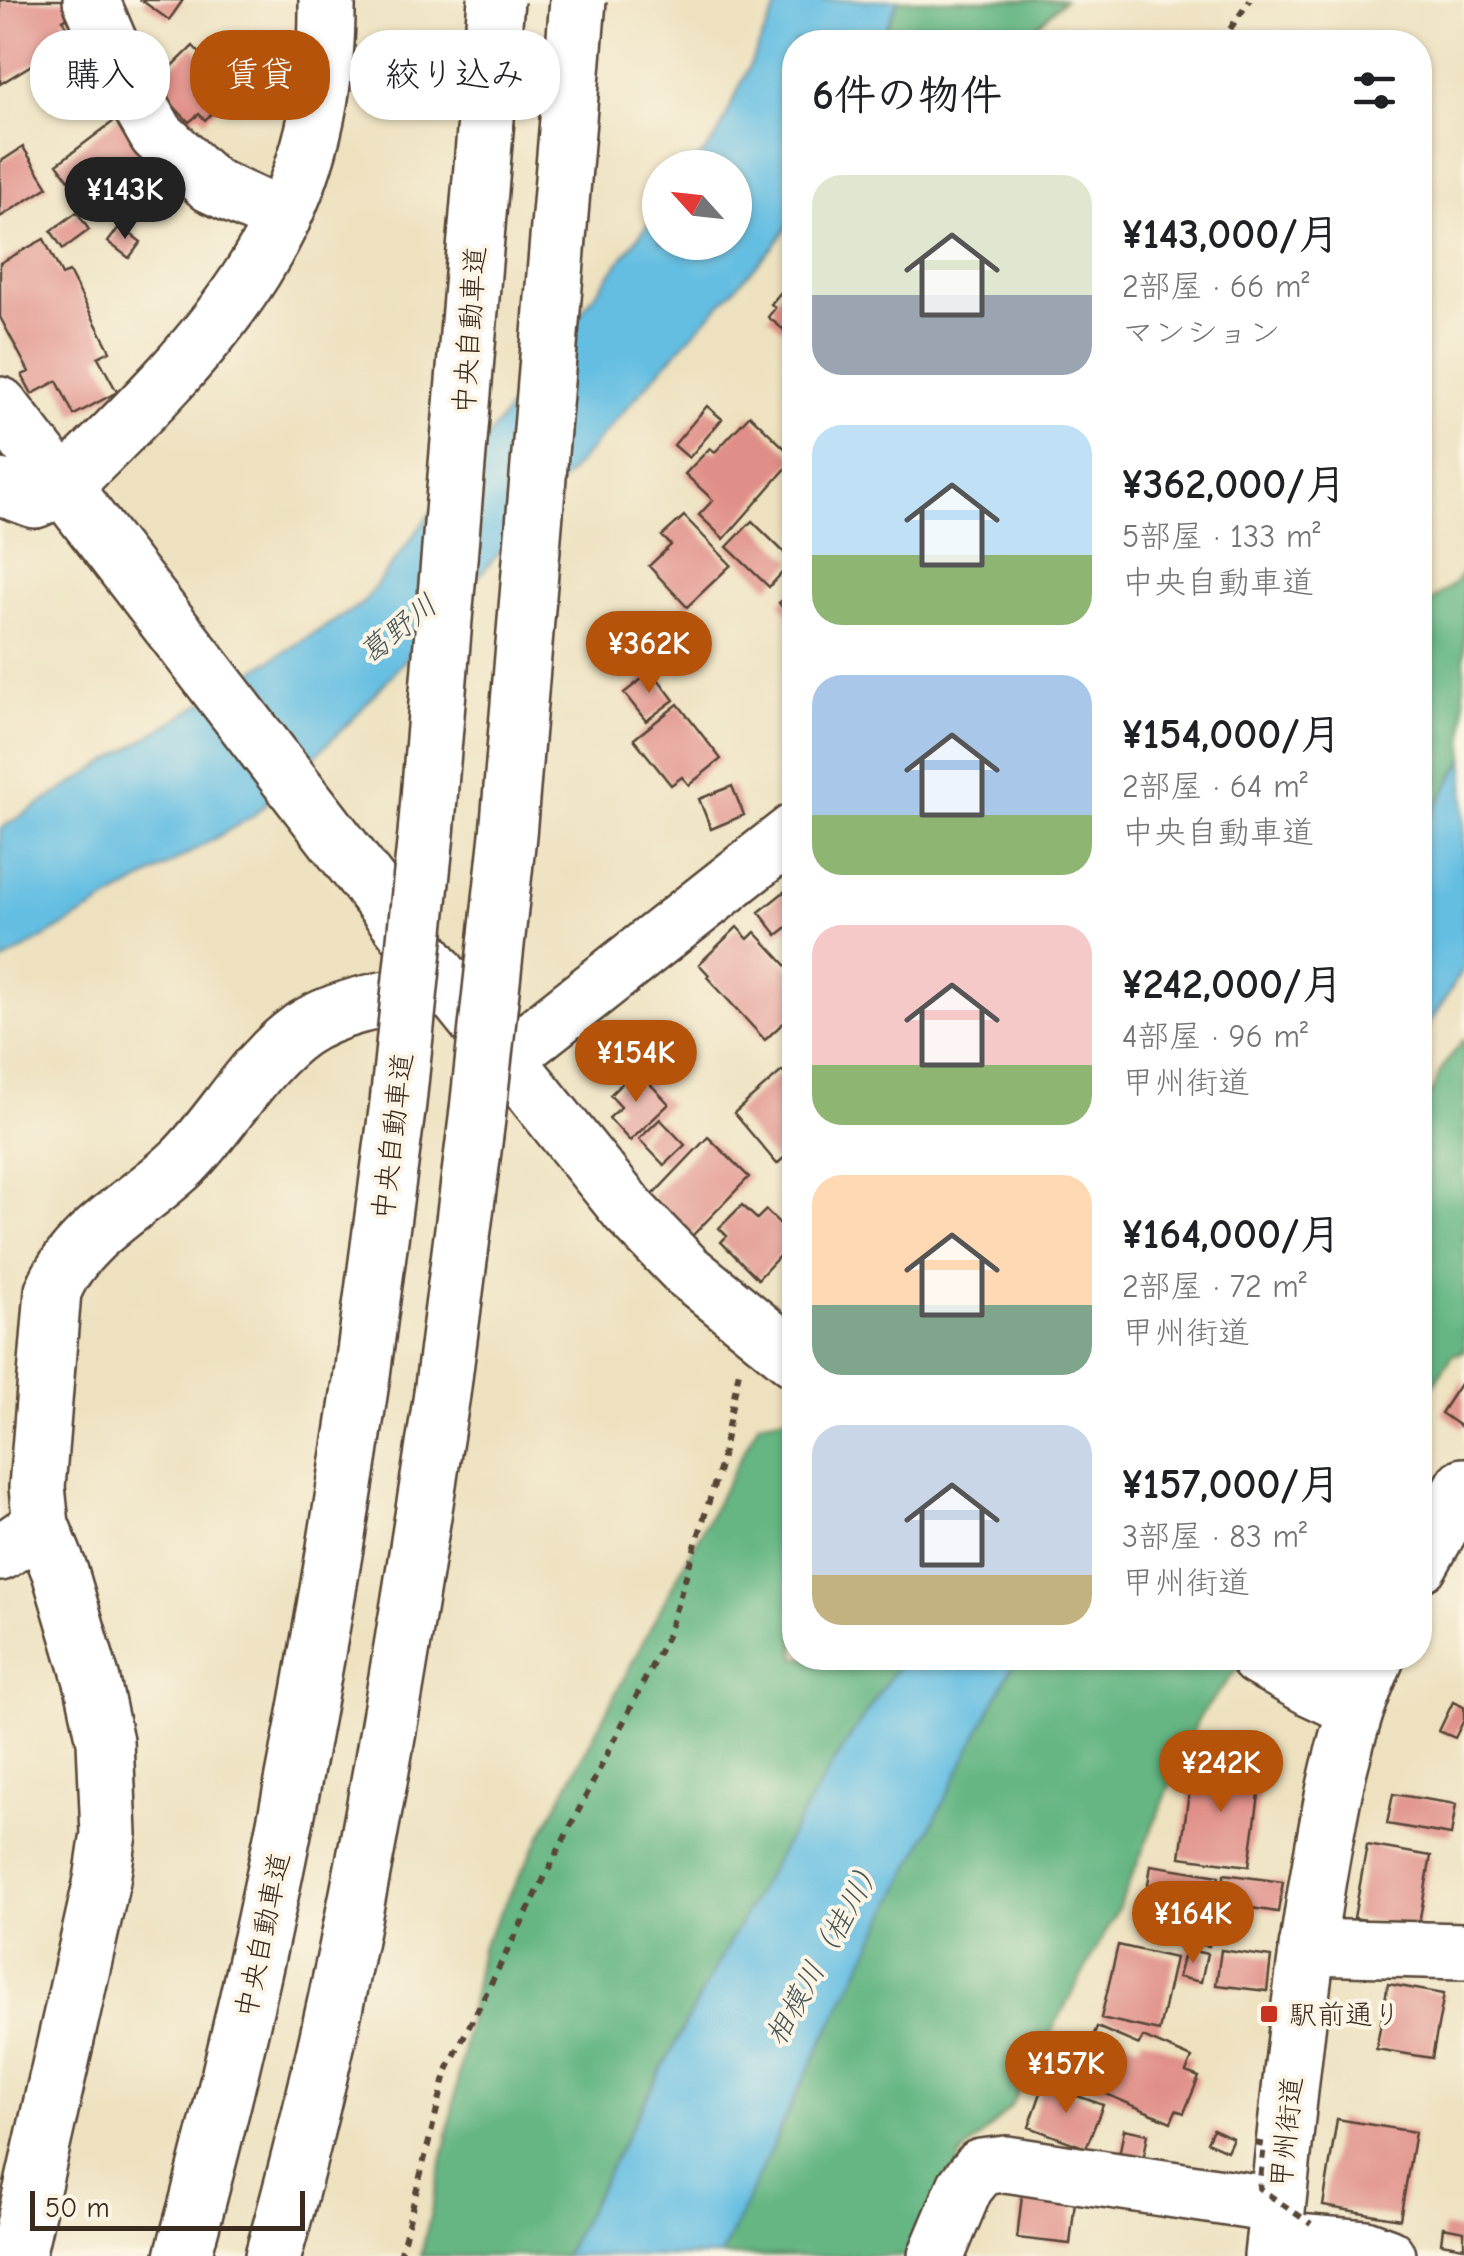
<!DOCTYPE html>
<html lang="ja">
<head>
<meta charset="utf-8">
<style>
  :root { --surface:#fff; --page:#f2f2f2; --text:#202124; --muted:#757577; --accent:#b45309 }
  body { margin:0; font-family:"Comic Neue","Klee One",sans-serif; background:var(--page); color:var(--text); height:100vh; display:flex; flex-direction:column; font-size:38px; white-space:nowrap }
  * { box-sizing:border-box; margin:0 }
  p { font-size:32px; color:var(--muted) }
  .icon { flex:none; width:55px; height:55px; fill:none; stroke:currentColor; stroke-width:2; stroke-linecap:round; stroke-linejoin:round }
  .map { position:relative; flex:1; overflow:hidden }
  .sheet { position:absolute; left:782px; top:30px; width:650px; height:1640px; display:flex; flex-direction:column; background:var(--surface); border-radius:40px; box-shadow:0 2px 8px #0004 }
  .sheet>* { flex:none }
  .banner { position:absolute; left:30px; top:30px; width:602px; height:90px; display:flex; gap:20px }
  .needle { width:65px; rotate:297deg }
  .fabs { position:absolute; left:642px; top:150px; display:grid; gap:20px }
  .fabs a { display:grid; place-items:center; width:110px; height:110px; border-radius:50%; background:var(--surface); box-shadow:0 2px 8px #0004; font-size:50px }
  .scale { position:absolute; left:30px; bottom:25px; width:275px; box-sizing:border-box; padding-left:10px; border:5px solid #3b2a1e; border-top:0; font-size:28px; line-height:35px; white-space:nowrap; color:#3b2a1e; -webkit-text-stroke:8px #fcf5e5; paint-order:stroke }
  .price { position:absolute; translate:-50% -85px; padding:0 22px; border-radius:35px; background:var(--accent); color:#fff; font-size:32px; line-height:65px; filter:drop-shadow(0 2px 5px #0008) }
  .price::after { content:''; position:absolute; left:50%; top:60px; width:30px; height:22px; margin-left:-15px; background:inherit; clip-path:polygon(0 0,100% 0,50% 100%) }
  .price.on { background:#222; color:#fff }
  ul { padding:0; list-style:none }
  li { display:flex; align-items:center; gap:30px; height:250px; padding:0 30px }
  li span { display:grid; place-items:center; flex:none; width:280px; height:200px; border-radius:30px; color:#555 }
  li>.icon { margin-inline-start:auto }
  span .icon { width:120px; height:120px; fill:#fffc; stroke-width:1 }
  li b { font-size:42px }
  h2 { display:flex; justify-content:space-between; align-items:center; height:120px; padding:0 30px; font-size:42px }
  .tag { padding:0 35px; border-radius:40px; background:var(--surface); box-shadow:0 2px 8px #0004; font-size:35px; line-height:90px }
  .tag.on { background:var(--accent); color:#fff }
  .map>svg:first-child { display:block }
  .forest { fill:#65b683; stroke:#507050; stroke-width:2.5 }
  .water { fill:#64bee2; stroke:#507480; stroke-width:2.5 }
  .building { fill:#e08f88 }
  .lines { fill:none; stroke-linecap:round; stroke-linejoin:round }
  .minor-casing { stroke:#564536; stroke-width:60 }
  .major-casing { stroke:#564536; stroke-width:60 }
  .highway-casing { stroke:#564536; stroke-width:60 }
  .path { stroke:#564536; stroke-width:6; stroke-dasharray:8 8; stroke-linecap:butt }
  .minor { stroke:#fff; stroke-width:55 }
  .major { stroke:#fff; stroke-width:55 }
  .highway { stroke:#fff; stroke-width:55 }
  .highway-bridge-casing { stroke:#564536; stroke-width:60; stroke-linecap:butt }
  .path-bridge { stroke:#564536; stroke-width:6; stroke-dasharray:8 8; stroke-linecap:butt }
  .highway-bridge { stroke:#fff; stroke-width:55 }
  .poi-dot { fill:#c8321e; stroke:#fcf5e5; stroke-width:4 }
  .labels { text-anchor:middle; stroke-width:8; stroke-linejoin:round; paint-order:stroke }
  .street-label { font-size:28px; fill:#3b2a1e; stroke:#fcf5e5 }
  .poi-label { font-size:28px; fill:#3b2a1e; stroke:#fcf5e5; text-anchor:start }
  .water-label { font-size:30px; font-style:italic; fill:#475659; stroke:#fcf5e5 }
</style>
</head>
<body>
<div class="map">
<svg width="1464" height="2256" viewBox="0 0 1464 2256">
  <rect width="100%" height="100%" fill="#fcf5e5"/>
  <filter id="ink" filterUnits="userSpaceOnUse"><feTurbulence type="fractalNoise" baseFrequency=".01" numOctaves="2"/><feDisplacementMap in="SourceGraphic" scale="20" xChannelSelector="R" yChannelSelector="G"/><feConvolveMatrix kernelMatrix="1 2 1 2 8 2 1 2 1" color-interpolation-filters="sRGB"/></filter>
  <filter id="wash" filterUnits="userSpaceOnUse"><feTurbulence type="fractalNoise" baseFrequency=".0048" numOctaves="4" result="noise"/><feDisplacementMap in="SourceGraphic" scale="40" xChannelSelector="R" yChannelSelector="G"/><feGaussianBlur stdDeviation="2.25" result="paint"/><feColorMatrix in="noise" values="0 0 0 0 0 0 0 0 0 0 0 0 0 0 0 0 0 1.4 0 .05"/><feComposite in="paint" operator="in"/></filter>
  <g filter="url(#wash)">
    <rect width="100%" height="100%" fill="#ede1bf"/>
    <path class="forest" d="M898 0H1064L1021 42H881Z
      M1464 571V759L1420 833V609L1454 584Z
      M1464 1039V1351L1453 1355 1420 1405V1120L1442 1068Z
      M795 1415V1658H903C772 1846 671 2053 564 2256H421L447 2140 481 1949 759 1422Z
      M1022 1658H1246L1199 1717 1118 1909 1010 2108 961 2156 923 2256H721L798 2091 1011 1664Z"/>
    <path class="water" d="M780 0H898L880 42H795V215L774 246 675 353 352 720 253 816 0 963V829L363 603 660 208V242H735V168L692 167 717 136Z
      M1464 759V968L1420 1039V833Z
      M903 1658H1016L798 2091 721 2256H564C671 2053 772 1846 903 1658Z"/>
    <g id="blocks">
      <path class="building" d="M0 0H75L80 9 63 20 74 39 0 84Z
        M141 0H183L169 20Z
        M230 34 245 46 234 59 220 47Z
        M193 46 236 91 205 120 199 114 189 122 153 85Z
        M122 115 157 163 142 173 148 180 127 196 122 188 92 211 57 164Z
        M23 147 48 187 0 217V162Z
        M77 212 89 230 63 249 51 231Z
        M120 226 141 242 129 258 108 242Z
        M44 239 62 275 69 272 110 351 98 357 117 392 74 415 57 381 32 394 22 375 29 372 0 317V263Z
        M787 285 795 292V317L784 330 768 317 775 308 771 304Z
        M707 406 722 419 689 458 674 445Z
        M750 415 795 458 724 539 699 515 713 500 685 474 710 448 715 452Z
        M684 516 731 565 687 607 649 566 671 545 662 536Z
        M752 521 793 561 769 587 727 547Z
        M795 590V622L779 603Z
        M652 671 674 700 646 721 624 693Z
        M678 704 721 759 689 785 682 777 671 785 634 739Z
        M732 786 744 815 711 829 699 799Z
        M795 883V921L777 935 759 912Z
        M737 927 748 939 755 932 795 975V1012L765 1040 707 977 709 975 699 964Z
        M636 1069 669 1104 630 1141 609 1118 621 1107 610 1095Z
        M782 1071 795 1086V1128L792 1130 795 1148 777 1164 734 1113Z
        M660 1119 685 1145 664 1165 639 1139Z
        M708 1137 749 1177 692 1236 651 1197Z
        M742 1205 757 1219 766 1210 795 1239 758 1279 721 1242 727 1236 719 1228Z
        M1464 1378V1429L1441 1413Z
        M1453 1702 1464 1707V1720L1455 1738 1439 1731Z
        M1193 1763 1262 1773 1249 1866 1180 1857Z
        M1393 1794 1456 1804 1451 1835 1387 1824Z
        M1367 1845 1431 1856 1418 1929 1354 1918Z
        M1151 1865 1219 1876 1215 1899 1222 1900 1216 1939H1210L1209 1946 1140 1935Z
        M1224 1874 1283 1882 1278 1912 1224 1904Z
        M1118 1945 1175 1958 1159 2031 1101 2018Z
        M1185 1949 1207 1954 1201 1982 1178 1977Z
        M1221 1950 1271 1957 1267 1991 1216 1985Z
        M1388 1984 1444 1994 1432 2058 1376 2049Z
        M1097 2027 1139 2045 1143 2037 1192 2058 1186 2072 1199 2077 1184 2113 1176 2110 1171 2122 1074 2080Z
        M1044 2084 1103 2105 1086 2148 1029 2127Z
        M1337 2119 1415 2132 1400 2219 1323 2206Z
        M1124 2129 1148 2134 1143 2160 1119 2156Z
        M1213 2129 1233 2138 1227 2151 1207 2142Z
        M1024 2178 1077 2184 1070 2244 1017 2238Z
        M1443 2227 1464 2231V2247L1441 2243Z"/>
    </g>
  </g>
  <g filter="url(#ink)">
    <use href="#blocks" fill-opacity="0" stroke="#564536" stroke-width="2.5"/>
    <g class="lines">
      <defs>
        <path id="minor" d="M91 0 125 79 157 135 211 185 283 218
          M0 405 449 987 629 1211 687 1271 795 1359
          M0 487 35 500 62 488C212 340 330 227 327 0
          M507 1058 795 831
          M0 1553 41 1525
          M1258 1658 1311 1688 1354 1708
          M1307 1947 1464 1951
          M17 2256 102 1880 109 1834 105 1741 92 1681 60 1572 41 1525 37 1487 53 1291C76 1234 141 1203 183 1162 224 1121 253 1064 301 1030 343 1002 400 998 449 987
          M936 2256 965 2187 981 2167 1006 2164 1261 2203"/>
        <path id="major" d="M1274 2240 1365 2248 1387 2256"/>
        <path id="highway" d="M1420 1564 1464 1486
          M183 2256C263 1966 318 1672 362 1375
          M273 2256C353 1973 397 1684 442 1394
          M1272 2256C1286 2132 1297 2008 1317 1885 1331 1802 1342 1735 1376 1658"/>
      </defs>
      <use href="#minor" class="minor-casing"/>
      <use href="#major" class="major-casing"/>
      <use href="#highway" class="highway-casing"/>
      <path class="path" d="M1221 42 1250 0
        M400 2256 447 2070 668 1634 720 1466 739 1371"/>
      <use href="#minor" class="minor"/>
      <use href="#major" class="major"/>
      <use href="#highway" class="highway"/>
      <defs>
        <path id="highway-bridge" d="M362 1375 398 1103 426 834 496 0
          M442 1394 477 1119 508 835 578 0"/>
      </defs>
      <use href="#highway-bridge" class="highway-bridge-casing"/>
      <path class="path-bridge" d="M1255 2143 1264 2145 1259 2188 1311 2224"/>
      <use href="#highway-bridge" class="highway-bridge"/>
    </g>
  </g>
  <rect class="poi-dot" x="1259" y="2004" width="20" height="20" rx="5"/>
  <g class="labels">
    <g class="street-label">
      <text transform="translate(469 330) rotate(-86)" y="10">中央自動車道</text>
      <text transform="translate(392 1136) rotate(-83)" y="10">中央自動車道</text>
      <text transform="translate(262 1935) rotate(-78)" y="10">中央自動車道</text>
      <text transform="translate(1286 2132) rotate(-84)" y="10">甲州街道</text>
    </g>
    <g class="poi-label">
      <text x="1289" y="2024">駅前通り</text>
    </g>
    <g class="water-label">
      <text transform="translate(398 629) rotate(-39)" y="10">葛野川</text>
      <text transform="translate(824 1951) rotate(-61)" y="10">相模川（桂川）</text>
    </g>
  </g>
</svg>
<div class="fabs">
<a><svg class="needle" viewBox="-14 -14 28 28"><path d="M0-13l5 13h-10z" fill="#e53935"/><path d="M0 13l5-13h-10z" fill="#757577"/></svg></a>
</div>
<div class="scale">50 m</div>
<b class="price on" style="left:125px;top:242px">¥143K</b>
<b class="price" style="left:649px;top:696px">¥362K</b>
<b class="price" style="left:636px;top:1105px">¥154K</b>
<b class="price" style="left:1221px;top:1815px">¥242K</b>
<b class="price" style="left:1193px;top:1966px">¥164K</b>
<b class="price" style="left:1066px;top:2116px">¥157K</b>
<div class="banner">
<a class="tag">購入</a>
<a class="tag on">賃貸</a>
<a class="tag">絞り込み</a>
</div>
<section class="sheet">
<h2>6件の物件<svg class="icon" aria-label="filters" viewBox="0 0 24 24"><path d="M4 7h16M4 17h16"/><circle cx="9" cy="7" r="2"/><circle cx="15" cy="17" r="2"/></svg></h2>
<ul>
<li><span style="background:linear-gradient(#dfe7d0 60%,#9aa5b1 0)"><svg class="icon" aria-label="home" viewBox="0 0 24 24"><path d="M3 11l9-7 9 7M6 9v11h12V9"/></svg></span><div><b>¥143,000/月</b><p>2部屋 · 66 m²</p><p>マンション</p></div></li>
<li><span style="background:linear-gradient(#bfe0f5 65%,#8fb573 0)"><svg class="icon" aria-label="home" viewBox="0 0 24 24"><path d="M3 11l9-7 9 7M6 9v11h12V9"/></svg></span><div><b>¥362,000/月</b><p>5部屋 · 133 m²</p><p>中央自動車道</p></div></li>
<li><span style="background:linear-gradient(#a9c7e8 70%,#8fb573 0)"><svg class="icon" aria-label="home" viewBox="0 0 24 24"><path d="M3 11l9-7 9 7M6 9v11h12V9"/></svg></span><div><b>¥154,000/月</b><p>2部屋 · 64 m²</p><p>中央自動車道</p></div></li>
<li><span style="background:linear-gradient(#f6c9c9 70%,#8fb573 0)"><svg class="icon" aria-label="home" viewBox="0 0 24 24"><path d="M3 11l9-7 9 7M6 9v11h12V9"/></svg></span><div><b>¥242,000/月</b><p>4部屋 · 96 m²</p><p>甲州街道</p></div></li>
<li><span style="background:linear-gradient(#ffd9b3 65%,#7fa58c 0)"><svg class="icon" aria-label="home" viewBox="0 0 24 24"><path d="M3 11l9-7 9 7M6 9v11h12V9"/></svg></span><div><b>¥164,000/月</b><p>2部屋 · 72 m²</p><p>甲州街道</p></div></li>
<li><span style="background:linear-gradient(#c9d6e8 75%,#c2b280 0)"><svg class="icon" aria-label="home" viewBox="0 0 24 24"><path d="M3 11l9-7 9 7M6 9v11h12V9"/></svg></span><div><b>¥157,000/月</b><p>3部屋 · 83 m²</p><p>甲州街道</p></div></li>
</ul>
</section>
</div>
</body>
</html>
